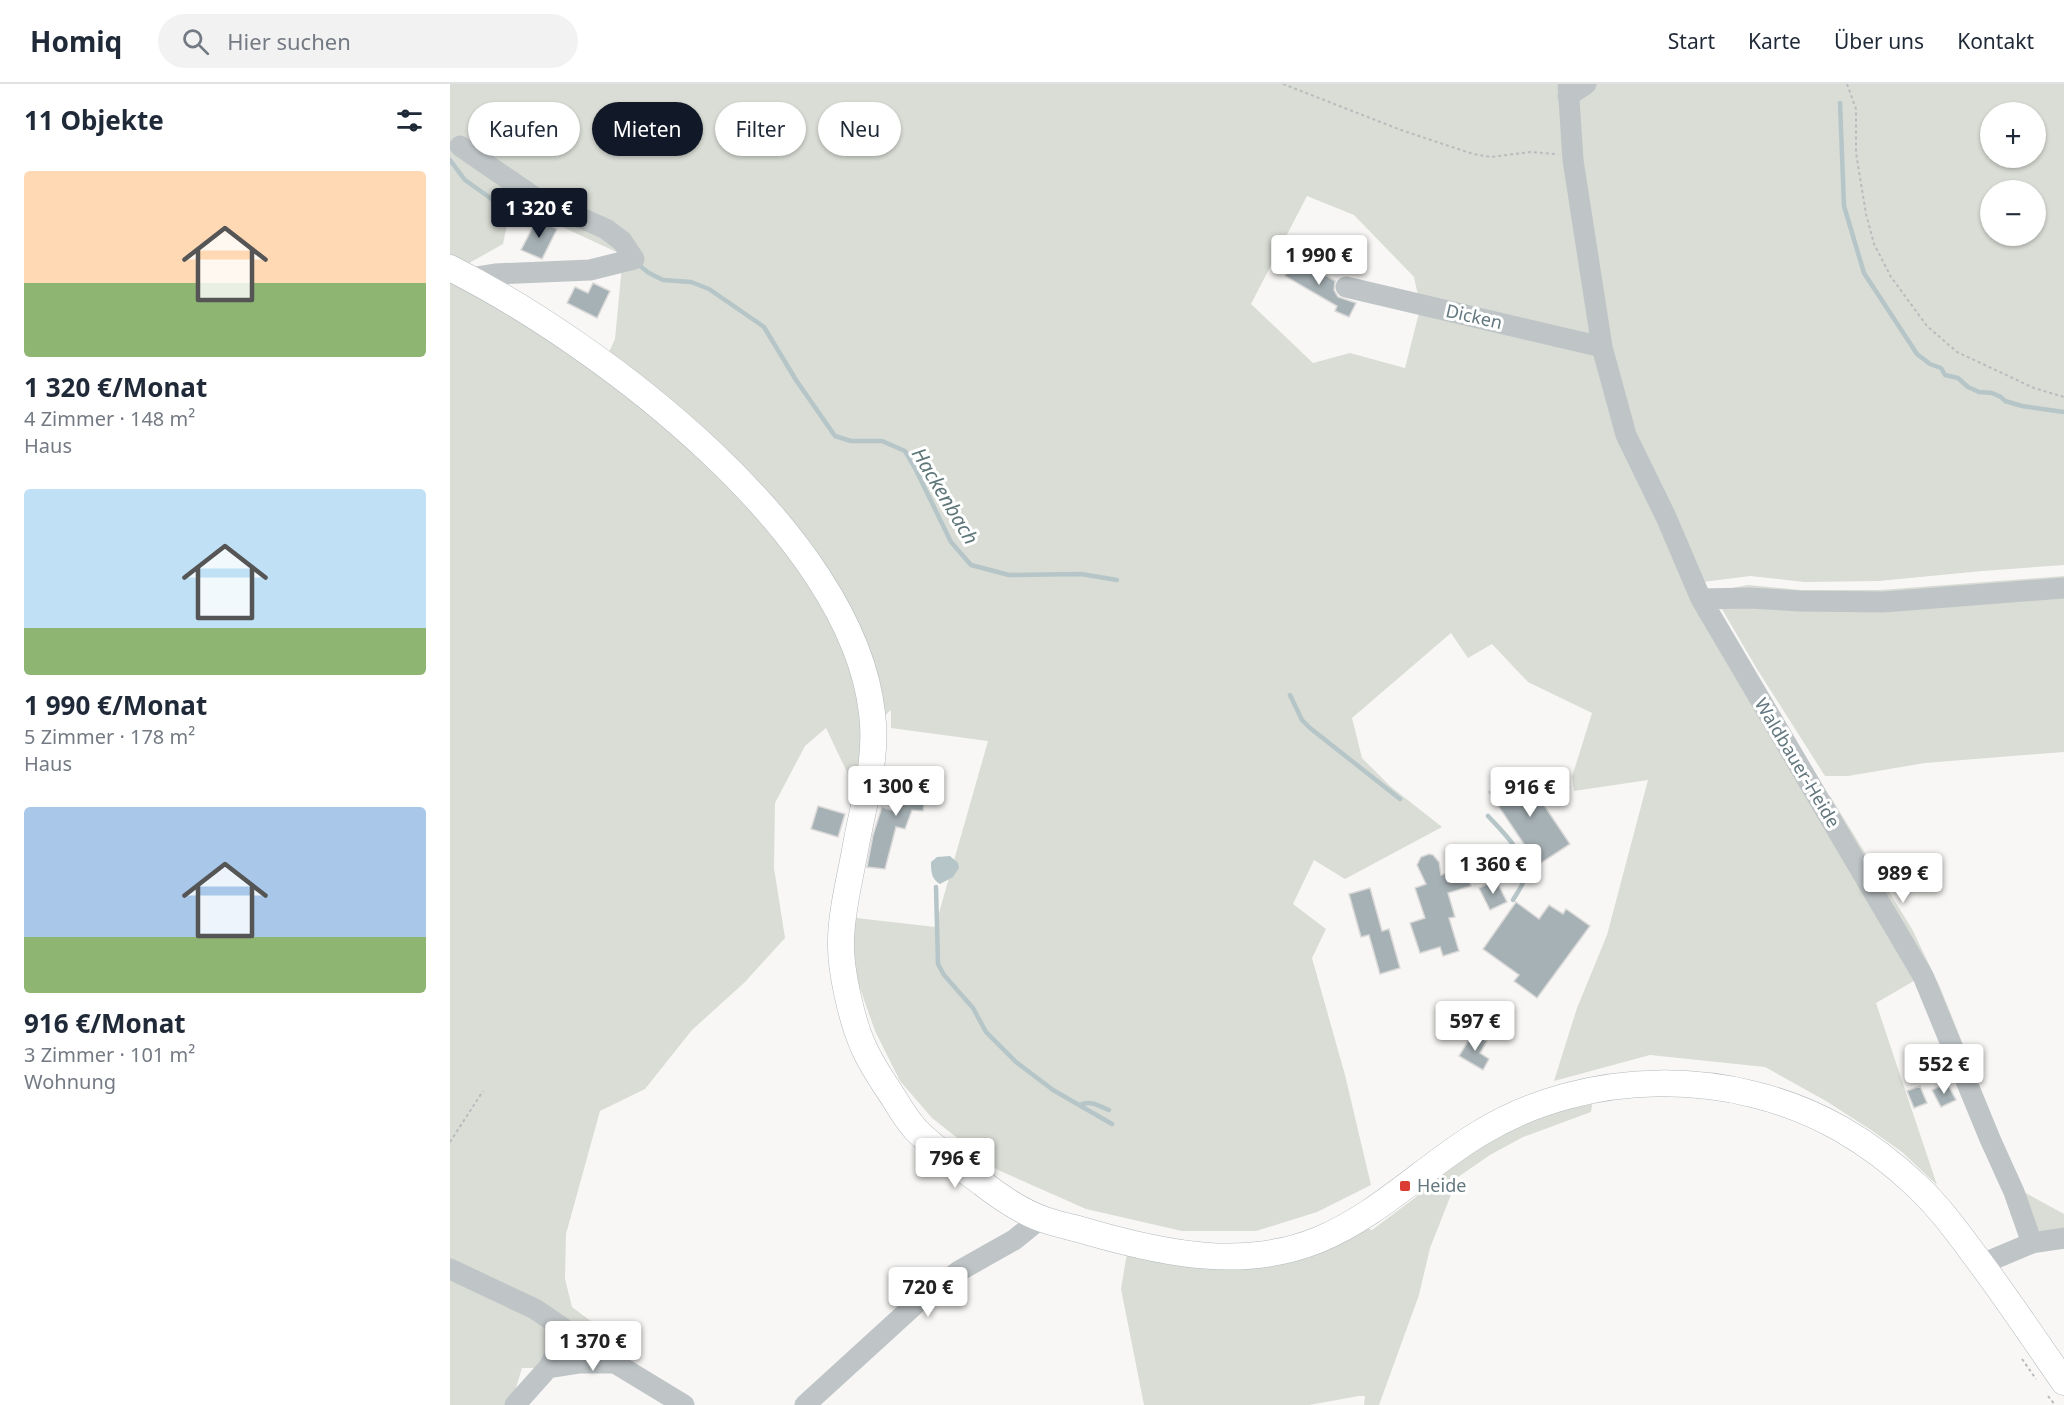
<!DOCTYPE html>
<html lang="de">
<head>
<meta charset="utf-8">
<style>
  :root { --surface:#fff; --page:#f2f2f3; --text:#1f2937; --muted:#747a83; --line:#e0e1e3; --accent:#111827 }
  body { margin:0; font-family:"Noto Sans",sans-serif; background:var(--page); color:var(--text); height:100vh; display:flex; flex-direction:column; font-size:22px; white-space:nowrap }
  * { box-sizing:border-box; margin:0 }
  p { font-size:20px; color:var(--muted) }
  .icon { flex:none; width:33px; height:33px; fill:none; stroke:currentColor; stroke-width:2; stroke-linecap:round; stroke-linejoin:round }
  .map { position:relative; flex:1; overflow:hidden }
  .sheet { display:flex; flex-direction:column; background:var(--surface); width:450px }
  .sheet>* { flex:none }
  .guide { position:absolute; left:18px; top:18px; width:570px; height:54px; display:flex; gap:12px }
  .controls { position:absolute; left:1530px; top:18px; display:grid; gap:12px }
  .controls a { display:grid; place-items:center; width:66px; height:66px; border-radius:50%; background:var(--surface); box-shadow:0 2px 4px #0004; font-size:30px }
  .price { position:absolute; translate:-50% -51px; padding:0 14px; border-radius:6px; background:#fff; color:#222; font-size:20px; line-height:39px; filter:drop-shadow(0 2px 3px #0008) }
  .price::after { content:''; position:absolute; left:50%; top:36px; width:18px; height:14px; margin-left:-9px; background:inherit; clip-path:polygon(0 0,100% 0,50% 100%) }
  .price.current { background:var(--accent); color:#fff }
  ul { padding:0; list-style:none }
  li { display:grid; align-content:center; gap:12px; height:318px; padding:0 24px }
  li span { display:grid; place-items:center; height:186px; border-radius:6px; color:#555 }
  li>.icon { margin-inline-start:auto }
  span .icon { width:108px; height:108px; fill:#fffc; stroke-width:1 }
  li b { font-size:26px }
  h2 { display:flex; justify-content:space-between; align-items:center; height:72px; padding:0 24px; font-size:26px }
  .chip { padding:0 21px; border-radius:27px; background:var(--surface); box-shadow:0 2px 4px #0004; font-size:21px; line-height:54px }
  .chip.current { background:var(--accent); color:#fff }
  header { display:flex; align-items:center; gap:36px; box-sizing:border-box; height:84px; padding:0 30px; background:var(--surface); border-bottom:2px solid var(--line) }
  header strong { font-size:28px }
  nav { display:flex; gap:33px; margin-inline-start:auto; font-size:21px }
  .search { width:420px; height:54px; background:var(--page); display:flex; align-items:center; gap:15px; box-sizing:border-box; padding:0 21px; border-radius:33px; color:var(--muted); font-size:22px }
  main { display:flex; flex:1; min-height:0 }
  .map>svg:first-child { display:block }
  .green { fill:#d9ddd5; fill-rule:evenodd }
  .water { fill:#b6c5c7 }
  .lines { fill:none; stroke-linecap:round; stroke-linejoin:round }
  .stream { stroke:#b6c5c7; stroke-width:4.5 }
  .building { fill:#a6b1b5; stroke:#dad9d8; stroke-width:1.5 }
  .major-casing { stroke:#b3b9bc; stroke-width:27 }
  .path { stroke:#b8bcbe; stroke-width:2; stroke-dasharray:3 3; stroke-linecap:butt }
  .minor { stroke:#bfc5c7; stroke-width:21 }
  .major { stroke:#fff; stroke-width:26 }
  .poi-dot { fill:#db3d32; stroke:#fff; stroke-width:2 }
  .labels { text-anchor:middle; stroke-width:6; stroke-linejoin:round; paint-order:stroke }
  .street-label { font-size:18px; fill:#64787f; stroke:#fff }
  .poi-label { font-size:18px; fill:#64787f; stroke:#fff; text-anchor:start }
  .water-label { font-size:20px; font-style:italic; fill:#5f7779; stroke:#fff }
</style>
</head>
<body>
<header>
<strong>Homiq</strong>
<div class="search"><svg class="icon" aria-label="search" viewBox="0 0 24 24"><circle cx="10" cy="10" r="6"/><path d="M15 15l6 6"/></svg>Hier suchen</div>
<nav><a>Start</a><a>Karte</a><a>Über uns</a><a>Kontakt</a></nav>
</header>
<main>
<section class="sheet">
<h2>11 Objekte<svg class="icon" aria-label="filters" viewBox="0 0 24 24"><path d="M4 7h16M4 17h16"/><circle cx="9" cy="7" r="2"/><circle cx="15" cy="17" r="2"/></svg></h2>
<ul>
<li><span style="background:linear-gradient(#ffd9b3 60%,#8fb573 0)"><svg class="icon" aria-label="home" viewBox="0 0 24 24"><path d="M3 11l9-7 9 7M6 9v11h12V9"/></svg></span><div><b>1 320 €/Monat</b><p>4 Zimmer · 148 m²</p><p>Haus</p></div></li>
<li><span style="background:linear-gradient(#bfe0f5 75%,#8fb573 0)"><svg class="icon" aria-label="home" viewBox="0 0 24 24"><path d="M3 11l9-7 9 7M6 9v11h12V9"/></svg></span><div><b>1 990 €/Monat</b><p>5 Zimmer · 178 m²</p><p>Haus</p></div></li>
<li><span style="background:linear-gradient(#a9c7e8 70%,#8fb573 0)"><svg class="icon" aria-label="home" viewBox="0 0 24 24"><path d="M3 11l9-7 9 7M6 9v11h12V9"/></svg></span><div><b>916 €/Monat</b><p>3 Zimmer · 101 m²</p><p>Wohnung</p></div></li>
</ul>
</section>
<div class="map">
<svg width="1614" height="1321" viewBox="0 0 1614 1321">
  <rect width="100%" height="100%" fill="#f8f7f5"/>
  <path class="green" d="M0 0H1614V481L1532 487 1429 497 1354 498 1300 492 1253 498 1144 254 969 216 964 193 904 131 857 112 801 220 863 279 900 269 955 284 970 225 1148 271 1225 480 1469 894 1426 919 1487 1101 1452 1068 1421 1046 1376 1017 1315 983 1200 971 1104 997 1127 924 1157 851 1198 696 1124 707 1122 693 1142 629 1078 598 1042 560 1018 574 1001 549 902 634 912 674 940 702 992 743 895 795 864 776 843 820 876 845 862 874 895 991 921 1101 867 1128 806 1147H732L636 1125 548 1086 482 1034 450 997 425 947 404 887 398 833 485 843 538 657 441 644V626L419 646 405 705 376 644 355 662 325 719 324 784 335 854 295 898 242 946 195 1005 150 1027 116 1150 115 1195 122 1223 162 1253 150 1270 98 1284H72L61 1321H0V194L158 270 165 255 173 171 91 133 62 117 53 160 14 182 0 175ZM1540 28H1586V74H1540ZM1540 106H1586V152H1540Z
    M1614 492V668L1475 679 1398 692H1375L1307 585 1262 508 1298 501 1351 506H1430Z
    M1380 712 1462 845 1490 903 1551 1055 1574 1108 1614 1130V1150L1592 1154 1375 713Z
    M1143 1015 1141 1028 1073 1053 1040 1071 1008 1093 980 1164 969 1211 929 1321H914L915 1312H909L859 1321H694L671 1205 677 1169 736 1181 916 1144 922 1146 966 1113 983 1093 1051 1048Z"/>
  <path class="water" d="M500 772 508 779 509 784 503 793 490 800C481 795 481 787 481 778L487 773Z"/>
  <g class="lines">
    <path class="stream" d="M1390 19 1394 122 1414 189 1467 270 1480 280 1491 284 1495 291 1508 294 1518 303 1529 308 1542 309 1551 313 1555 317 1572 322 1614 328
      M0 76 15 96 74 138
      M190 182 199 189 213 196 241 198 259 205 314 243 346 296 385 352 401 357H432L455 367 465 384 501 458 521 481 559 491 631 490 667 496
      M840 611 852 636 860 644 950 715
      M1038 732C1051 746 1080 773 1074 795 1073 802 1066 810 1063 816
      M486 803 488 880 494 891 523 924 536 948 566 978 603 1006 662 1040
      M630 1021C641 1016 649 1022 659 1026"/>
  </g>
  <path class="building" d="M87 135 107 145 92 175 71 166Z
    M846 174 885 197 884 206 888 213 906 219 899 233 885 227 887 222 835 192Z
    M143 199 160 207 147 234 117 219 125 203 138 209Z
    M447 685 463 687 470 690 468 709 475 710 473 727 462 726 455 745 446 743 435 785 417 783 423 751 432 723 444 727Z
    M1071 687 1120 760 1088 781 1039 708Z
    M368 722 395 730 388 753 361 745Z
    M979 770 983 771 989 778 991 791 1015 784 1021 802 998 809 1005 833 999 834 1009 867 993 872 990 863 970 869 960 839 975 834 965 804 976 800 967 781 971 773Z
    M1046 796 1057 818 1040 826 1029 804Z
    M920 804 932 847 939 845 950 884 930 890 919 851 911 853 899 810Z
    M1066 818 1089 835 1099 821 1113 830 1116 825 1140 842 1087 914 1064 897 1069 891 1033 865Z
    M1023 949 1037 957 1030 969 1039 975 1033 986 1009 972Z
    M1497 999 1506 1016 1491 1023 1482 1006Z
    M1470 1002 1477 1019 1464 1024 1457 1007Z"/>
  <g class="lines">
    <defs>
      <path id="major" d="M0 184C151 260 402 449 422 629 428 674 414 717 406 761 401 790 391 828 391 857 390 886 402 938 414 964 422 982 434 999 445 1016 451 1026 458 1037 466 1046 485 1065 510 1083 532 1099 550 1113 574 1129 595 1136 610 1141 626 1144 642 1149 716 1170 794 1186 868 1156 929 1131 975 1082 1030 1049 1137 984 1282 983 1391 1045 1419 1061 1445 1081 1468 1103 1489 1123 1506 1146 1523 1169 1555 1211 1584 1255 1614 1298"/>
    </defs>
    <use href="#major" class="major-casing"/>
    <path class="path" d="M833 0 951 46 1023 70 1041 73 1080 68 1105 70
      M1397 0 1406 25V69L1416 130 1424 160 1441 193 1477 242 1507 268 1584 304 1614 313
      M0 1058 33 1007
      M1572 1275 1586 1295
      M1598 1312 1605 1321"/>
    <path class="minor" d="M1118 0 1123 76 1152 263 1176 351 1216 433 1251 515 1473 892 1540 1055 1564 1108 1582 1159
      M1118 12 1136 0
      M10 62 84 113 156 145 172 157 184 175 140 186 45 190 20 194
      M896 203 1152 263
      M1251 515 1299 514 1350 517 1433 518 1614 504
      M1532 1180 1582 1159 1614 1154
      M0 1185 85 1225 113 1244
      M98 1284 130 1279H163
      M65 1321 98 1284 110 1263 113 1244 150 1270 234 1321
      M355 1321 469 1217 509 1187 564 1156 590 1135"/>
    <use href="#major" class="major"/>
  </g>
  <rect class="poi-dot" x="949" y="1096" width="12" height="12" rx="3"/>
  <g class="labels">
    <g class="street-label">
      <text transform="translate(1024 233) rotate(13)" y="6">Dicken</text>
      <text transform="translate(1347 679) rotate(59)" y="6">Waldbauer-Heide</text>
    </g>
    <g class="poi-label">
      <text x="967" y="1108">Heide</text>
    </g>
    <g class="water-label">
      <text transform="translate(495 412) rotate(59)" y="7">Hackenbach</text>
    </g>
  </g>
</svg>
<div class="controls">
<a>+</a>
<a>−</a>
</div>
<b class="price current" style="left:89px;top:155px">1 320 €</b>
<b class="price" style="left:869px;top:202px">1 990 €</b>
<b class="price" style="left:446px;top:733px">1 300 €</b>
<b class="price" style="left:1080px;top:734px">916 €</b>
<b class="price" style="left:1043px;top:811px">1 360 €</b>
<b class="price" style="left:1453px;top:820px">989 €</b>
<b class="price" style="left:1025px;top:968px">597 €</b>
<b class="price" style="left:1494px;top:1011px">552 €</b>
<b class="price" style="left:505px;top:1105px">796 €</b>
<b class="price" style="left:478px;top:1234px">720 €</b>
<b class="price" style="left:143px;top:1288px">1 370 €</b>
<div class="guide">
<a class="chip">Kaufen</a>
<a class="chip current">Mieten</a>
<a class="chip">Filter</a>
<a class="chip">Neu</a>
</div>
</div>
</main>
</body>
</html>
